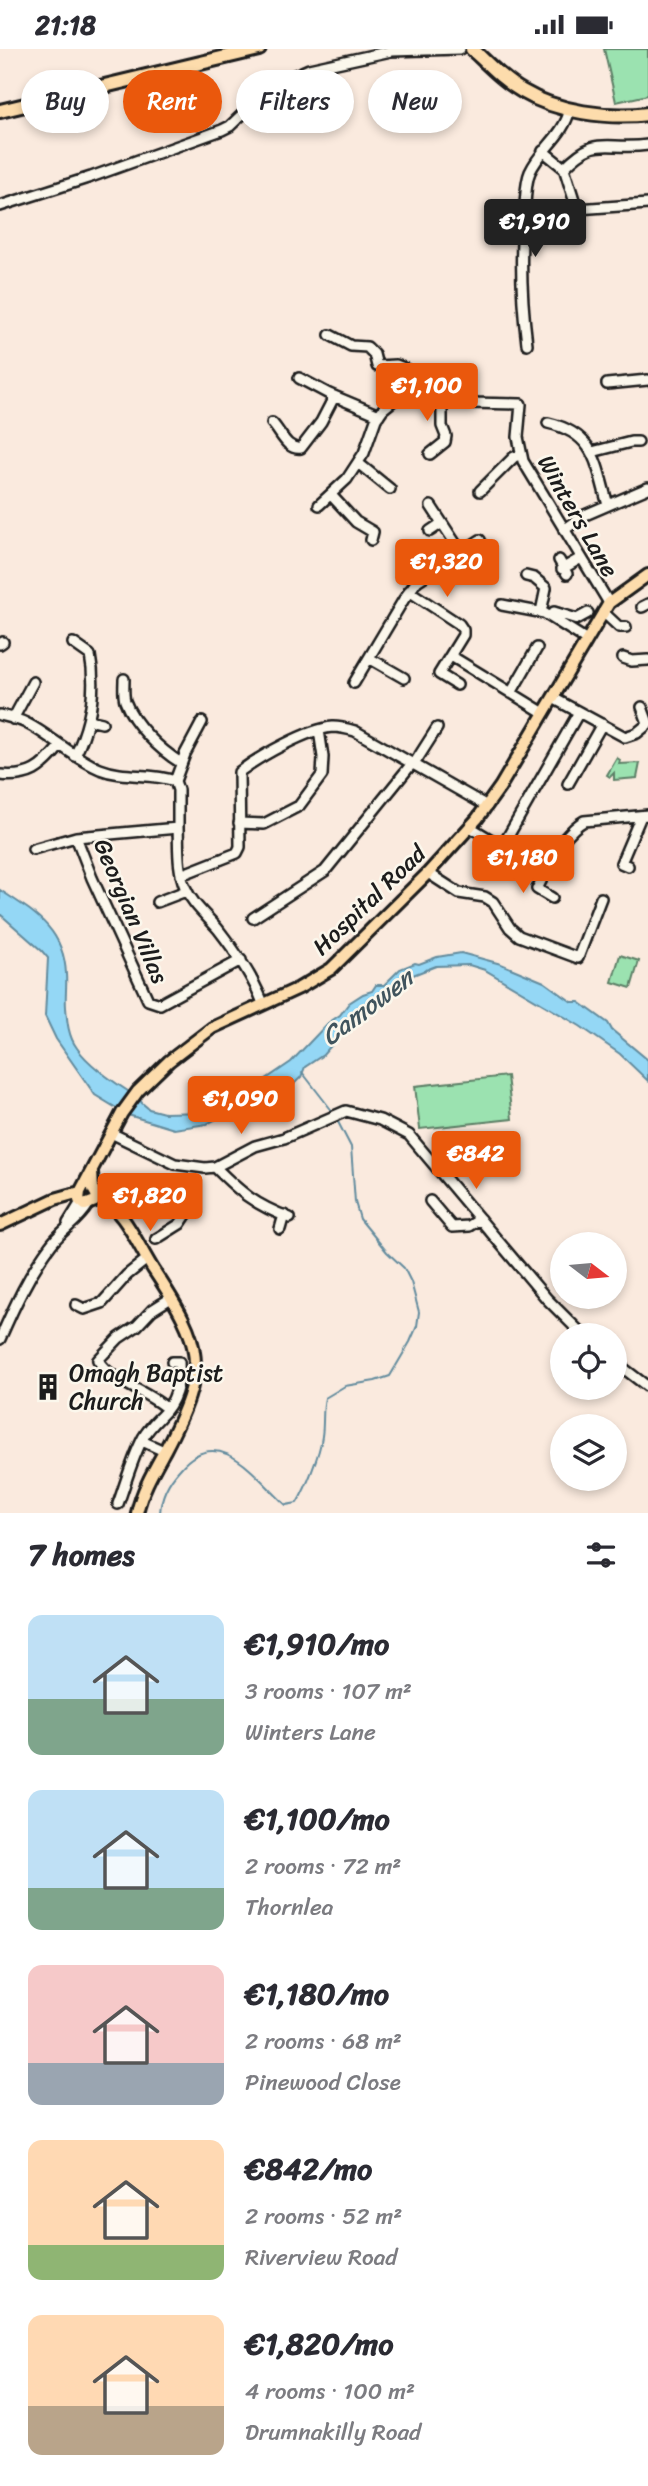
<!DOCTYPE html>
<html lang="en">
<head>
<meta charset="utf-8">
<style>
  :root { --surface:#fff; --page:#f2f2f3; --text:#2b2b33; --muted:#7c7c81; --accent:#ea580c }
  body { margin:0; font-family:Sriracha,sans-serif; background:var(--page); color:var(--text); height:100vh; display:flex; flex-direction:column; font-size:26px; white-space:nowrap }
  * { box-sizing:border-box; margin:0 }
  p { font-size:23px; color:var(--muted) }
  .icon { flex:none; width:38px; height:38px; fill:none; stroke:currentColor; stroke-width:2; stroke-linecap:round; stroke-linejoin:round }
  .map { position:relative; height:1464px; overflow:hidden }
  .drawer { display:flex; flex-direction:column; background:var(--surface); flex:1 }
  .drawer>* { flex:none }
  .top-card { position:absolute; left:21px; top:21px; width:607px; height:63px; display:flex; gap:14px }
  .needle { width:46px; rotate:106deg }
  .fabs { position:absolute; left:550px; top:1183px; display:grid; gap:14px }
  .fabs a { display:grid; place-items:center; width:77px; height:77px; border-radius:50%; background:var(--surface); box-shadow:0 4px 10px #0003; font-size:35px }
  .price { position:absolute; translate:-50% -60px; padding:0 16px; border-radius:7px; background:var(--accent); color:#fff; font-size:23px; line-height:46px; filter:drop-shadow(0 2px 4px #0008) }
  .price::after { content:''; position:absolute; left:50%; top:42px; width:21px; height:16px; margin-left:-10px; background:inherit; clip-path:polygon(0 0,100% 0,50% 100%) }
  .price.active { background:#222; color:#fff }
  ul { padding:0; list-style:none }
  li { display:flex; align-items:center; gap:21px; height:175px; padding:0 28px }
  li span { display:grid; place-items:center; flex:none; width:196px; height:140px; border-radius:14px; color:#555 }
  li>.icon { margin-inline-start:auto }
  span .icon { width:84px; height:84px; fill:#fffc; stroke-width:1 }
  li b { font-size:30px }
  h2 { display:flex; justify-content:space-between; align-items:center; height:84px; padding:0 28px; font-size:30px }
  .pill { padding:0 24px; border-radius:32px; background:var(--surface); box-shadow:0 4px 10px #0003; font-size:24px; line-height:63px }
  .pill.active { background:var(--accent); color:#fff }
  .status { display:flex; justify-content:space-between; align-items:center; height:49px; padding:0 35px; background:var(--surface); direction:ltr }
  .status svg { height:19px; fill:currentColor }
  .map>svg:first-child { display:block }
  .green { fill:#9be2b0; stroke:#5c7f66; stroke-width:2 }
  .water { fill:#94d7f5; stroke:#648c9e; stroke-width:2 }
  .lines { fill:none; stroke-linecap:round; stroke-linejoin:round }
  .stream { stroke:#648c9e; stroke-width:2 }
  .minor-casing { stroke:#1c1c1c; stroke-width:14 }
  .major-casing { stroke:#1c1c1c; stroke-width:16 }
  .highway-casing { stroke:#1c1c1c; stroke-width:18 }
  .minor { stroke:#fbf7ec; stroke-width:9 }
  .major { stroke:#fddcac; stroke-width:10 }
  .highway { stroke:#fddcac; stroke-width:12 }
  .labels { text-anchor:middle; stroke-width:5; stroke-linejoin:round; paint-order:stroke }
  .street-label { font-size:24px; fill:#1c1c1c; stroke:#fbf7ec }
  .poi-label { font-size:24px; fill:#1c1c1c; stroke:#fbf7ec; text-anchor:start }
  .water-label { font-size:26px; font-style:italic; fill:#40545d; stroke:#fbf7ec }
</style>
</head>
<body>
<div class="status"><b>21:18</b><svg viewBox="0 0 49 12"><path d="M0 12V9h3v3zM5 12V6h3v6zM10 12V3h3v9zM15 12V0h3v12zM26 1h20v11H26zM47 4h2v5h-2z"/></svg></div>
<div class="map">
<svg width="648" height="1464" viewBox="0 0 648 1464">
  <rect width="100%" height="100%" fill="#faeade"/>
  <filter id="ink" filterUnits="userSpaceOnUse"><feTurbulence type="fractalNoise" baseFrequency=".0143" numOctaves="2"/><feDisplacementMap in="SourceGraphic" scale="14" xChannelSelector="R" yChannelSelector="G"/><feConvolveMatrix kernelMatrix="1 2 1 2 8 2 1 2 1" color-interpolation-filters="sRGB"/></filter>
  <g filter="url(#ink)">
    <path class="green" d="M604 0H648V46L616 53Z
      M617 709 620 711 619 715 640 714 637 729 614 731V724L610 728 607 726Z
      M620 906 639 912 631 939 612 933Z
      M507 1027 512 1070 420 1080 415 1037Z"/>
    <path class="water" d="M0 841C35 864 64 880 66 925 67 936 65 947 66 958 67 971 68 987 77 999 89 1017 121 1038 139 1049L142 1054 149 1060 164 1064 205 1063 219 1052 263 1032 291 1013 328 974 340 966 349 954 363 945 372 942 376 936H384L400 920 415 914 419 915 437 908 461 904 501 915 544 933 572 953H579L608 974 612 981 648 1011V1032L620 1005 580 977 485 921 469 916 436 917 413 926 355 969 323 1006 305 1018 301 1028 294 1035 271 1049 246 1054 207 1075 174 1080 128 1066 95 1046 56 990 45 967 48 909 42 902 0 865Z"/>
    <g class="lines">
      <path class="stream" d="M302 1023 333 1063
        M160 1464C161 1446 168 1433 180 1420 220 1373 257 1430 286 1456L297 1454C306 1439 320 1405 322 1387 324 1374 322 1361 325 1349L345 1337 375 1332 390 1327 410 1293 417 1277 419 1263 411 1233 404 1219 387 1203 360 1170 355 1153 351 1098 337 1071"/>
      <defs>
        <path id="minor" d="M543 102 564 119 577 160
          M564 119C598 84 605 102 648 96
          M0 157 91 128 222 81 230 77 273 36 309 20 391 2 460 0
          M543 169 577 160 648 155
          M330 286 351 297 367 298 374 305 377 317 396 316 406 320 412 331 414 348
          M527 295C521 247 519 203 525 155 526 145 526 132 530 123 541 99 564 87 570 60
          M299 329 329 345 379 366
          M607 335 648 331
          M272 374C281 383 286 401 301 399L321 373 334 348
          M548 374C596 385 596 415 608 456
          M592 403 631 393H638
          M430 405 445 393 446 387 442 377V351
          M358 414 390 440
          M480 442 514 408 521 406
          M331 446 356 473 373 483 371 491
          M319 456 347 430 364 404 376 370 383 360 394 351 405 348 469 354 521 355 518 388 523 412 609 554
          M431 457 461 503
          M564 481 585 466 648 439
          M430 482 442 474
          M559 511 567 525
          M562 520 581 509
          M526 527 534 529 546 539 541 563
          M409 542 459 575 463 581V586L439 625 457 636
          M502 556 544 564 587 591
          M642 558 648 555
          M554 563 577 570 588 564
          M603 563 619 578H626
          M73 594 90 606C97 642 91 674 75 707
          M0 595 3 593
          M451 607 544 664
          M369 609 404 629
          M623 609 632 612 648 611
          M124 630C124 637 123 645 125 652 134 676 160 701 181 714
          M354 634 404 550 417 532 480 491
          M511 644 537 599
          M553 649 625 688 637 684 648 675
          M642 658 648 674
          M0 666C8 668 18 670 26 674 52 687 73 709 100 720 125 730 150 723 175 732
          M13 670 33 633
          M89 671 102 674
          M0 726C30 729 41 720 60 697
          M568 735 602 675
          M239 774 264 775 299 757 322 726 323 708 319 681
          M470 778 518 807 535 813C556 808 565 782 584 772L648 766
          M178 779V741L175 732 185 705 202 673
          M502 798 579 663
          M33 800 76 788
          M535 813 544 826 537 840 552 849
          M628 817 621 814 641 767
          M428 824 459 844 485 848 493 853 510 879 519 887 578 909 601 849
          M181 826 237 804 240 798 239 723C260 707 308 680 333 678 340 678 348 680 355 682L487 757
          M157 853 186 842
          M253 869 325 822 410 717 416 712 437 679
          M241 911 160 955 148 951 92 829 76 788 178 779C179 798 177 819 185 838 192 855 206 866 218 880 236 903 252 926 263 954
          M111 1084 175 1115 205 1119 215 1118 255 1097 284 1089 346 1062 380 1071 409 1086 547 1250 583 1286
          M215 1118C241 1144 255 1156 290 1169
          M430 1152 452 1178 469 1177 480 1170
          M122 1165C148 1149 156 1137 187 1154L188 1163 180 1175 156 1190
          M68 1174 81 1153
          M280 1180 284 1166
          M76 1256 84 1260 102 1254 127 1226 147 1210
          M0 1290C14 1258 29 1225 50 1197 61 1181 78 1173 88 1156
          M614 1312 648 1338
          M167 1360C148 1342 111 1333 98 1311L119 1289 137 1277 152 1261 171 1249
          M142 1392 164 1402
          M118 1455C126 1433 132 1410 143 1389 148 1380 153 1375 160 1368 176 1353 180 1335 179 1313H172"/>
        <path id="major" d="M96 1144C126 1164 135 1191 153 1220 204 1297 209 1317 165 1401 154 1421 142 1441 137 1464
          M79 1151 80 1143 122 1064 138 1042 169 1012 212 979 299 939 331 920 428 824 477 770 500 738 609 554 648 526
          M79 1151 85 1156 95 1152 97 1147 93 1140 92 1123
          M0 1176 55 1150 80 1143"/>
        <path id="highway" d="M472 0C488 15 503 31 522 42 557 63 608 70 648 65
          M0 62 259 0"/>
      </defs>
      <use href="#minor" class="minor-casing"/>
      <use href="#major" class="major-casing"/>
      <use href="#highway" class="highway-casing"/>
      <use href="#minor" class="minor"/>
      <use href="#major" class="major"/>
      <use href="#highway" class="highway"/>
    </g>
  </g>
  <defs>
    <symbol id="building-bare" viewBox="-9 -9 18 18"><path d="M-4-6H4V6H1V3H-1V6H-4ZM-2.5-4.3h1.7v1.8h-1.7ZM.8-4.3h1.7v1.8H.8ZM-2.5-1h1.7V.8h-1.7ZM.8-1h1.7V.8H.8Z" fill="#1c1c1c" stroke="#fbf7ec" stroke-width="2.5" paint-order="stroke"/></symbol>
  </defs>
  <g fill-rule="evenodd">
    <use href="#building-bare" x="29" y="1319" width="38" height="38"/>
  </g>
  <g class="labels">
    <g class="street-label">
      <text transform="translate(578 467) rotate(60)" y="8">Winters Lane</text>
      <text transform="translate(369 851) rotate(-44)" y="8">Hospital Road</text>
      <text transform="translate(131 862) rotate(67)" y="8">Georgian Villas</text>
    </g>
    <g class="poi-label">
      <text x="69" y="1332">Omagh Baptist<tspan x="69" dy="28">Church</tspan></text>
    </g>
    <g class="water-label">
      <text transform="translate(367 958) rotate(-37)" y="9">Camowen</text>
    </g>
  </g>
</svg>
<div class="fabs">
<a><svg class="needle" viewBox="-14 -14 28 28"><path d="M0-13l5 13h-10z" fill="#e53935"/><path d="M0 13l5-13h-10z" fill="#7c7c81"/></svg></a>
<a><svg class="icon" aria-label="locate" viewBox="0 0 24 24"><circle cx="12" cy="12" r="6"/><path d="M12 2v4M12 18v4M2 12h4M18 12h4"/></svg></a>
<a><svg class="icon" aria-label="layers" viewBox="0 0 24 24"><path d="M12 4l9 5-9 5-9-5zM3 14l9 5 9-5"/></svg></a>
</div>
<b class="price active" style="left:535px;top:210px">€1,910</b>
<b class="price" style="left:427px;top:374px">€1,100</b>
<b class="price" style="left:447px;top:550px">€1,320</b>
<b class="price" style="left:523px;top:846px">€1,180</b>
<b class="price" style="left:241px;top:1087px">€1,090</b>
<b class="price" style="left:476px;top:1142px">€842</b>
<b class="price" style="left:150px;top:1184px">€1,820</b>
<div class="top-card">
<a class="pill">Buy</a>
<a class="pill active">Rent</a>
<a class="pill">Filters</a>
<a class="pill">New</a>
</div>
</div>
<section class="drawer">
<h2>7 homes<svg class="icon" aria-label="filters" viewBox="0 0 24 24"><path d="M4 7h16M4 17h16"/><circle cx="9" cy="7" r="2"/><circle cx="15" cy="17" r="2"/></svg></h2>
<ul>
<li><span style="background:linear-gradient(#bfe0f5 60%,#7fa58c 0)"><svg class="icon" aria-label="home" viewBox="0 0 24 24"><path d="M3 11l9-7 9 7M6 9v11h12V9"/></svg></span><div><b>€1,910/mo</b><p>3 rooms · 107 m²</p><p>Winters Lane</p></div></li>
<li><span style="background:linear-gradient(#bfe0f5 70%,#7fa58c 0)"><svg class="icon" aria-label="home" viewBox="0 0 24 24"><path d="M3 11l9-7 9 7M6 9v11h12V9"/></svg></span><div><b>€1,100/mo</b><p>2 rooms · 72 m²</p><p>Thornlea</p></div></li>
<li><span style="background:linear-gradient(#f6c9c9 70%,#9aa5b1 0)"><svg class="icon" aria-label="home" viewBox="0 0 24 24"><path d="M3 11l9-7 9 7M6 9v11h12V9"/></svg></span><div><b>€1,180/mo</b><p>2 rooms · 68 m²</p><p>Pinewood Close</p></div></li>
<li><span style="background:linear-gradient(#ffd9b3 75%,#8fb573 0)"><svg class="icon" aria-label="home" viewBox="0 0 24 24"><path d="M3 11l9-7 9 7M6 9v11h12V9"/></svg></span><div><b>€842/mo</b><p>2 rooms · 52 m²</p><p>Riverview Road</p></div></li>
<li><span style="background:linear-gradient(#ffd9b3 65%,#b9a48a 0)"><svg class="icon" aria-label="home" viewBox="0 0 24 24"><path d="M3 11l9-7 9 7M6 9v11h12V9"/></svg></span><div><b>€1,820/mo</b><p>4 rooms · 100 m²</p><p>Drumnakilly Road</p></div></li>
</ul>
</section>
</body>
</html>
